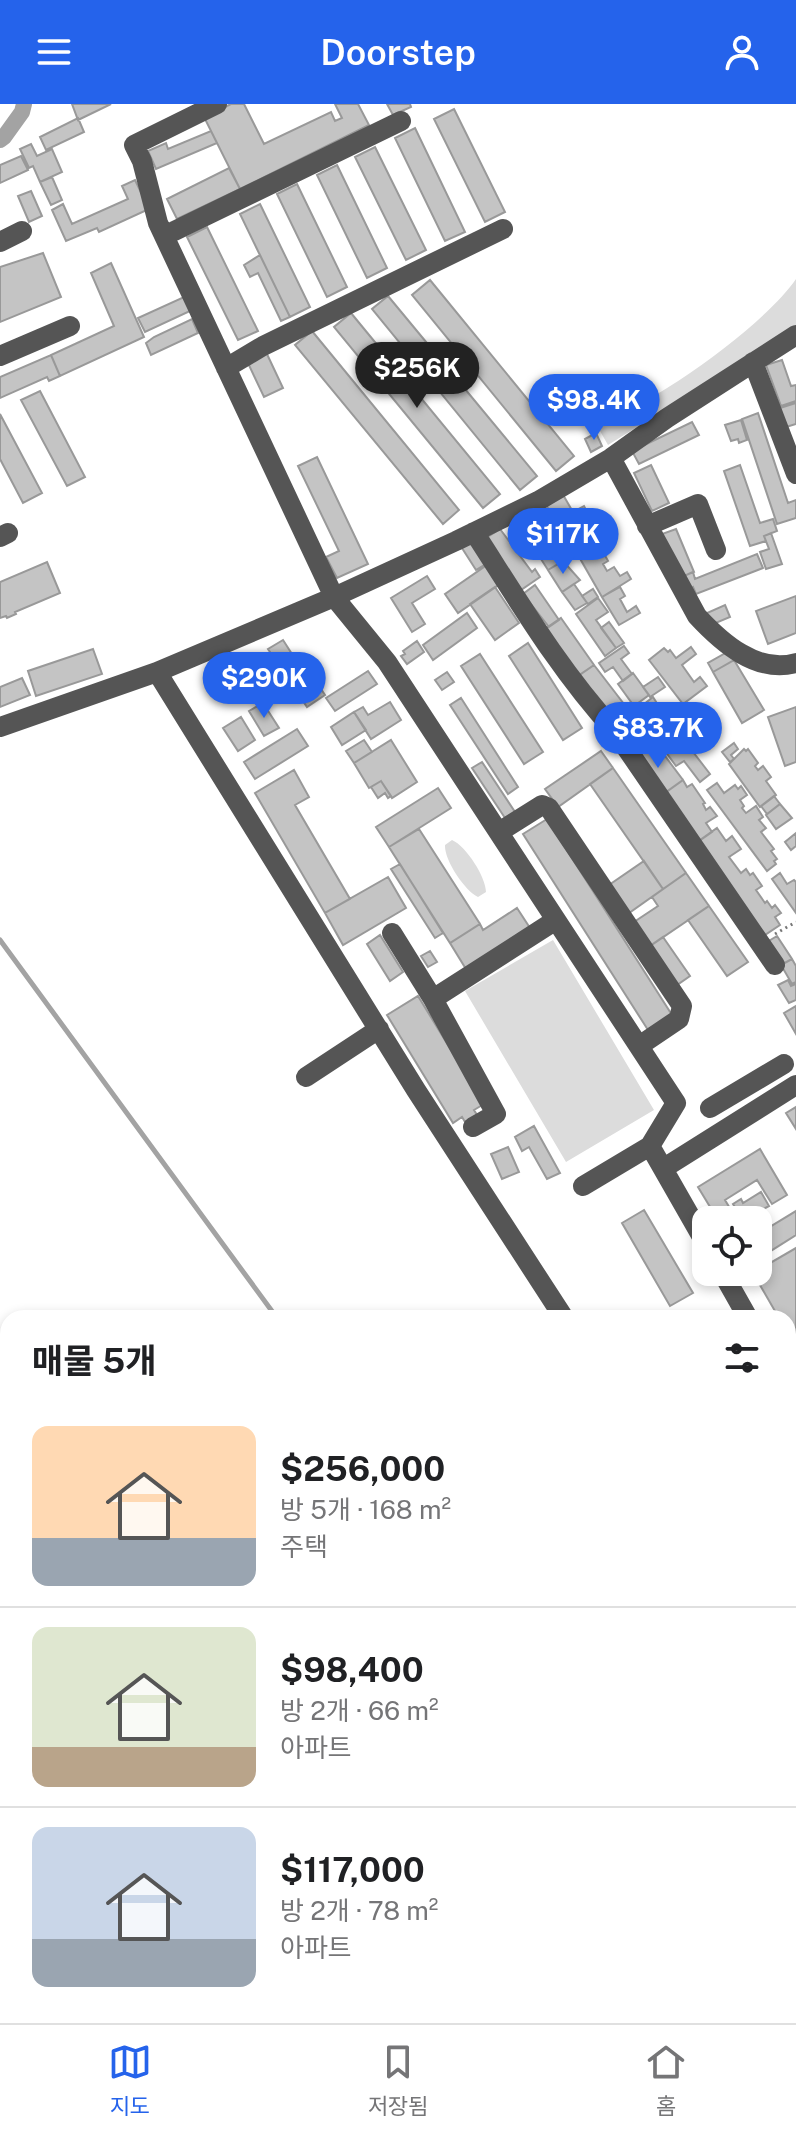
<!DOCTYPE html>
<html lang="ko">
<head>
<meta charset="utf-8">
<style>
  :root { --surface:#fff; --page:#f6f6f6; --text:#202124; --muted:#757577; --line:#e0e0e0; --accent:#2563eb }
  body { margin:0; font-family:"Public Sans","Noto Sans KR",sans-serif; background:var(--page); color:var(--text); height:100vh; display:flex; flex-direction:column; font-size:30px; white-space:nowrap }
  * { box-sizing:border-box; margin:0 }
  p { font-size:26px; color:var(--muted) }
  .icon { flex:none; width:44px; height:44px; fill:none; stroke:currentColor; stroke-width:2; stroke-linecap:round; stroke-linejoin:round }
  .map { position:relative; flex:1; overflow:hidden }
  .side { position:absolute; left:0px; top:1206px; width:796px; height:714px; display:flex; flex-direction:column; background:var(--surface); border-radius:24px 24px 0 0; box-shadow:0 4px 12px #0003 }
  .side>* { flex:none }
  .tools { position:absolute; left:692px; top:1102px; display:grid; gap:16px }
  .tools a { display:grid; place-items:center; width:80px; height:80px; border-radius:16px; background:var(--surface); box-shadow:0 4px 12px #0003; font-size:40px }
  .price { position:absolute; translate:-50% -68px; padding:0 18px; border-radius:28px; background:var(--accent); color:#fff; font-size:26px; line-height:52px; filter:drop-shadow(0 2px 4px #0008) }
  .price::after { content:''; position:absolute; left:50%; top:48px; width:24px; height:18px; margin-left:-12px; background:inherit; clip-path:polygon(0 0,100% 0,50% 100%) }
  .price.on { background:#222; color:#fff }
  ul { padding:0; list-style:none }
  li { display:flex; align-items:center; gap:24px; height:200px; padding:0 32px }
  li+li { border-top:2px solid var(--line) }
  li span { display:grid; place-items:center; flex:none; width:224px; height:160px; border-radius:16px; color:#555 }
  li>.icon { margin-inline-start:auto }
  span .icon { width:96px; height:96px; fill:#fffc; stroke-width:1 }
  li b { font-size:34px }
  h2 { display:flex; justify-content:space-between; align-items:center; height:96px; padding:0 32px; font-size:34px }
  header { display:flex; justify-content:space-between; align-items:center; height:104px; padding:0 32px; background:var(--accent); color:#fff; font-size:36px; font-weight:600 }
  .menu { display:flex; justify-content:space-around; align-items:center; height:112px; border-top:2px solid var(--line); background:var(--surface); font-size:22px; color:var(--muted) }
  .menu a { display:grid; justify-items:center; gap:4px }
  .menu .on { color:var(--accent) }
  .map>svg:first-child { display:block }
  .green { fill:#dcdcdc }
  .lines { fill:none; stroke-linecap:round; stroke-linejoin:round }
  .stream { stroke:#a3a3a3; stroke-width:5 }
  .canal { stroke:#a3a3a3; stroke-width:16 }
  .building { fill:#c4c4c4; stroke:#999; stroke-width:2 }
  .path { stroke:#777; stroke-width:3; stroke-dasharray:2 4; stroke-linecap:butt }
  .minor { stroke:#555; stroke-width:20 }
</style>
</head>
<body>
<header><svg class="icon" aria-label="menu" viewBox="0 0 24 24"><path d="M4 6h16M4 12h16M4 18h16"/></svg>Doorstep<svg class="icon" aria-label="person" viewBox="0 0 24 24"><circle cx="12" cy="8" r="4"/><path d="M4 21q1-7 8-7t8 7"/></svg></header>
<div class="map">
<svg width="796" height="1919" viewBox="0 0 796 1919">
  <rect width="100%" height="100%" fill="#fff"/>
  <path class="green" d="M796 175V224L608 341 596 320C651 303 764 222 796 175Z
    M452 736C466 742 486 773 486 788L478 793C465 787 444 756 445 741Z
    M553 836 654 1006 566 1058 465 887Z"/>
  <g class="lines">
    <path class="stream" d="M0 836 277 1214
      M788 1779 796 1784"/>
    <path class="canal" d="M0 36 4 33 22 8 24 0"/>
  </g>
  <path class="building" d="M72 0H111L78 16Z
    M231 0H244L264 40 331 8 335 17 342 14 335 0H358L369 21 240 85 204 13Z
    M387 0H410L411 3 393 11Z
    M454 5 505 108 485 118 434 15Z
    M78 14 84 28 46 46 40 33Z
    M415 24 465 128 445 137 395 34Z
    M211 27 217 39 156 65 148 47 166 39 168 45Z
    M31 40 37 52 52 45 62 68 40 78 33 62 29 64 20 45Z
    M375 43 426 146 406 156 355 53Z
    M21 52 28 66 0 79V61Z
    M337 61 387 164 367 174 317 71Z
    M229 64 240 85 177 115 167 95Z
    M52 73 62 96 51 101 40 78Z
    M135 76 149 105 99 128 97 124 66 137 52 106 63 100 72 120 128 95 122 82Z
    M297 80 347 183 327 193 277 90Z
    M31 87 42 112 29 118 18 92Z
    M260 100 310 203 290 213 240 110Z
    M207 123 258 227 238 236 187 133Z
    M43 149 61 193 0 218V163Z
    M260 151 290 213 281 217 258 169 250 173 244 161Z
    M111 159 144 233 60 272 51 251 114 222 91 169Z
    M430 176 574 352 556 367 412 191Z
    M388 192 537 372 520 386 372 205Z
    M184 193 190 207 145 228 138 214Z
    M351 209 500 390 483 404 334 223Z
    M192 215 198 229 151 251 146 239 154 233Z
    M312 227 459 406 443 420 295 241Z
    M266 248 283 284 264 293 247 257Z
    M51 251 60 272 49 277 47 273 0 294V273Z
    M782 256 791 282 796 281V297L781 302 766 261Z
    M40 287 85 373 67 382 21 296Z
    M796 299V320L786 323 780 304Z
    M758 309 788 399 796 396V414L777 420 742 315Z
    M0 310 42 389 23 399 0 355Z
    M741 316 747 336 739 339 738 335 731 337 725 321Z
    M692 318 699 331 639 360 632 347Z
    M596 329 602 342 591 348 585 335Z
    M317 353 368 460 337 474 326 453 339 447 298 362Z
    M651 361 669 399 652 407 634 369Z
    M740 361 760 419 773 415 777 427 764 432 766 437 750 442 724 367Z
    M562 389 573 408 584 402 591 416 581 422 585 428 567 438 545 399Z
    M525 410 532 421 537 418 555 445 552 447 560 459 548 466 516 416Z
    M500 425 532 468 535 465 540 473 518 488 483 436Z
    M676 425 694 468 681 473 662 430Z
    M585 428 591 440 597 437 608 457 603 460 607 467 614 463 620 472 627 468 631 475 602 493 570 437Z
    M771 429 782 460 766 465 760 448 769 445 764 432Z
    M475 436 489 458 476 466 462 444Z
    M757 450 763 464 696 490 693 483 690 485 684 472 693 468 695 475Z
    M563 457 580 476 562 488 548 466Z
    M47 458 60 489 15 508 16 510 7 514 6 512 0 514V478Z
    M487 461 500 480 458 509 445 490Z
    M427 472 435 485 412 499 425 520 412 528 391 494Z
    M574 480 587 499 575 506 562 488Z
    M535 481 559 516 549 523 523 490Z
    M495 483 519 519 495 536 470 500Z
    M620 483 625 492 620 495 627 508 636 502 640 509 619 521 602 493Z
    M593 485 598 493 588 500 582 492Z
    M796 492V529L768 540 756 507Z
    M598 494 608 508 596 516 616 544 605 552 576 510Z
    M725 501 730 513 711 521 707 509Z
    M467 509 477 524 433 556 423 541Z
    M561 514 594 561 575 574 542 527Z
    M609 518 624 539 616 544 601 524Z
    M283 536 299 561 285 570 268 545Z
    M417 537 424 548 407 560 401 552 405 550 403 547Z
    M528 539 582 624 563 636 509 552Z
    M624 542 629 549 621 555 632 570 623 577 613 563 605 568 599 559Z
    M691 543 696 550 682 561 694 578 700 573 707 582 683 600 649 556 664 544 668 548 670 546 676 554Z
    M93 545 102 570 36 592 28 567Z
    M729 547 734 556 713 568 708 559Z
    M480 550 543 648 524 660 461 562Z
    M734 556 764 606 742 619 713 568Z
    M303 558 325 591 307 603 285 570Z
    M594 561 627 604 609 616 575 574Z
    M368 567 377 580 335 607 326 594Z
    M447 568 454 578 442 586 435 576Z
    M633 569 649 591 634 602 618 580Z
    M658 573 665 583 650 593 643 583Z
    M22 574 30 591 0 603V583Z
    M653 593 660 604 664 601 671 610 667 613 685 633 665 647 658 637 665 632 643 601Z
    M461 594 518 683 508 690 450 601Z
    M390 598 401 616 371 635 354 608 363 603 368 611Z
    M263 599 279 624 264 632 249 607Z
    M796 603V658L785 662 768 613Z
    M627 604 651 638 633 650 609 616Z
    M354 608 366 626 342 641 331 623Z
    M241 613 255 636 238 647 223 624Z
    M699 623 706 633 690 644 710 670 700 678 684 657 676 662 665 647Z
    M297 625 308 642 255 675 244 658Z
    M364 636 372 648 354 659 346 647Z
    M391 636 417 678 392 694 381 677 369 684 354 659Z
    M734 639 738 645 731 651 734 655 730 658 722 648Z
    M646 641 654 654 662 648 683 676 662 691 633 650Z
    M744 645 746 647 748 645 758 659 755 662 758 666 763 662 771 673 766 677 776 691 760 703 729 660Z
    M601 647 613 664 558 703 545 685Z
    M482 658 515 708 505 714 472 664Z
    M613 664 686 769 663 785 590 680Z
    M294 666 309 693 295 701 350 795 325 809 255 689Z
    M683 676 687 683 692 680 705 699 703 700 706 706 710 703 717 712 706 719 712 728 696 739 662 691Z
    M381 677 391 692 388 694 385 689 378 694 371 683Z
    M717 679 724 689 735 681 738 685 741 682 747 691 740 696 744 702 742 704 746 709 756 702 763 713 759 716 766 724 761 728 774 745 771 747 777 755 774 757 776 760 767 767 707 686Z
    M438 684 451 704 389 743 376 723Z
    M774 692 780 700 767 710 761 702Z
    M780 700 792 714 776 725 766 711Z
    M547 715 672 911 648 926 523 730Z
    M717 724 726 737 732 732 741 745 729 753 741 769 746 765 750 771 753 769 762 782 756 786 765 799 767 797 772 804 775 801 781 809 775 813 780 821 762 833 696 739Z
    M419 725 480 820 450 839 389 743Z
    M796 729V742L791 746 785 738Z
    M644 757 663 785 629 809 609 781Z
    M400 760 443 829 435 834 391 765Z
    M686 769 709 802 650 842 634 818 658 802 652 793Z
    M780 769 787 780 794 776 796 778V809L772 775Z
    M388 773 406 804 343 841 325 809Z
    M709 802 748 858 727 872 688 816Z
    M517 804 530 824 466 865 450 839 480 820 483 826Z
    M380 831 403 868 390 877 367 840Z
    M777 832 792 855 781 861 767 838Z
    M663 833 690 872 677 881 650 842Z
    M430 847 437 858 428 863 421 852Z
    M792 855 796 862V878L792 880 781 861Z
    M788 876 791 882 796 880V896L789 899 778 881Z
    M418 892 484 1000 474 1006 477 1011 465 1018 462 1013 453 1019 387 911Z
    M796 902V930L784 909Z
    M796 1003V1025L786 1009Z
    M534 1022 560 1069 547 1075 529 1043 522 1047 515 1033Z
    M508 1043 519 1068 502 1075 491 1050Z
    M760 1045 787 1091 772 1100 757 1076 725 1096 737 1116H718L698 1083Z
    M761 1088 769 1102 743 1116 733 1100 741 1095 743 1099Z
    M644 1106 693 1189 670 1202 622 1119Z
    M796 1107V1131L758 1155V1130Z
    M796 1144V1236L793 1238 788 1229V1214H779L753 1169Z
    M796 1313V1352L788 1337V1317Z
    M796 1355V1376L788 1380V1360Z
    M788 1609 796 1615V1626L788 1637Z
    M789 1642 796 1647V1662L788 1656Z
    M121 1912H164L160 1919H134Z
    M204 1912H240L238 1916 244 1919H208L202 1915Z
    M504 1912H537L549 1919H500Z
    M610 1912 636 1914 640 1912 651 1919H616L608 1914Z
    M713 1912 724 1919H686L676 1913Z"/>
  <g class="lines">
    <path class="path" d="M775 830 796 818"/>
    <path class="minor" d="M217 0 134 41 142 57 158 119 334 493 387 558 676 999 650 1042 706 1140
      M164 132 401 17
      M0 138 22 127
      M0 252 70 222
      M753 258 796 370
      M226 264 263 242 503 125
      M611 354 697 512C722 539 757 570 796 559
      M647 422 698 400 716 446
      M474 428C518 496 559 566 614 626L775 861
      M0 433 8 429
      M157 568 416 986 564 1214
      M0 623 157 568 334 493 456 437 538 397 611 354 667 314 796 231
      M499 728 542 701 549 704 682 902 679 915 639 942
      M392 829 433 895 496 1010 473 1023
      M433 895 556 816
      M306 973 379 925
      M710 1004 784 960
      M664 1064 796 981
      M583 1082 650 1042
      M722 1168 748 1214
      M788 1283 796 1297
      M788 1451 796 1457
      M0 1610 8 1623
      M788 1805 796 1810
      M788 1880 796 1868
      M275 1912 289 1919
      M96 1919 99 1912
      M763 1919 768 1912"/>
  </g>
</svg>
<div class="tools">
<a><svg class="icon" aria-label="locate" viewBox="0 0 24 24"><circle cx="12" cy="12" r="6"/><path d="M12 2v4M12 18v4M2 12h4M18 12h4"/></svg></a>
</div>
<b class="price on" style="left:417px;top:306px">$256K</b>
<b class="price" style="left:594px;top:338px">$98.4K</b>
<b class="price" style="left:563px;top:472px">$117K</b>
<b class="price" style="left:264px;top:616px">$290K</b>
<b class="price" style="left:658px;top:666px">$83.7K</b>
<section class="side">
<h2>매물 5개<svg class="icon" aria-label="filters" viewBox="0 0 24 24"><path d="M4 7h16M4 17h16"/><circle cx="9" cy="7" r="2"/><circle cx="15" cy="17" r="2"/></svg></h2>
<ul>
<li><span style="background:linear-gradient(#ffd9b3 70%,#9aa5b1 0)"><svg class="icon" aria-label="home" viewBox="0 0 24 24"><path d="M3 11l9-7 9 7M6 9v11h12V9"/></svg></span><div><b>$256,000</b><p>방 5개 · 168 m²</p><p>주택</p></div></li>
<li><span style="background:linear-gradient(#dfe7d0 75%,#b9a48a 0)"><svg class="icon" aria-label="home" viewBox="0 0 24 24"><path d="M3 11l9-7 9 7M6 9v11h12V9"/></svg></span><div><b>$98,400</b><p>방 2개 · 66 m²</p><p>아파트</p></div></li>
<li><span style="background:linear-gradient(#c9d6e8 70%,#9aa5b1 0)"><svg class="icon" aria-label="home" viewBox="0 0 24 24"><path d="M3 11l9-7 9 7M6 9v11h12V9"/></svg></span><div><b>$117,000</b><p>방 2개 · 78 m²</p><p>아파트</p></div></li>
</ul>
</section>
</div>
<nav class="menu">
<a class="on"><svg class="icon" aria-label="map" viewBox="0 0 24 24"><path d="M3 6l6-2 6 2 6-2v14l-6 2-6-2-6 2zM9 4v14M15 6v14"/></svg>지도</a>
<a><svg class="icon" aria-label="saved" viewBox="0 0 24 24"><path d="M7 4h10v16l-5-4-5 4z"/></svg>저장됨</a>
<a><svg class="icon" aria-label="home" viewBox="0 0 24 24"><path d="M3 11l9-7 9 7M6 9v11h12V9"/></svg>홈</a>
</nav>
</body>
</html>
